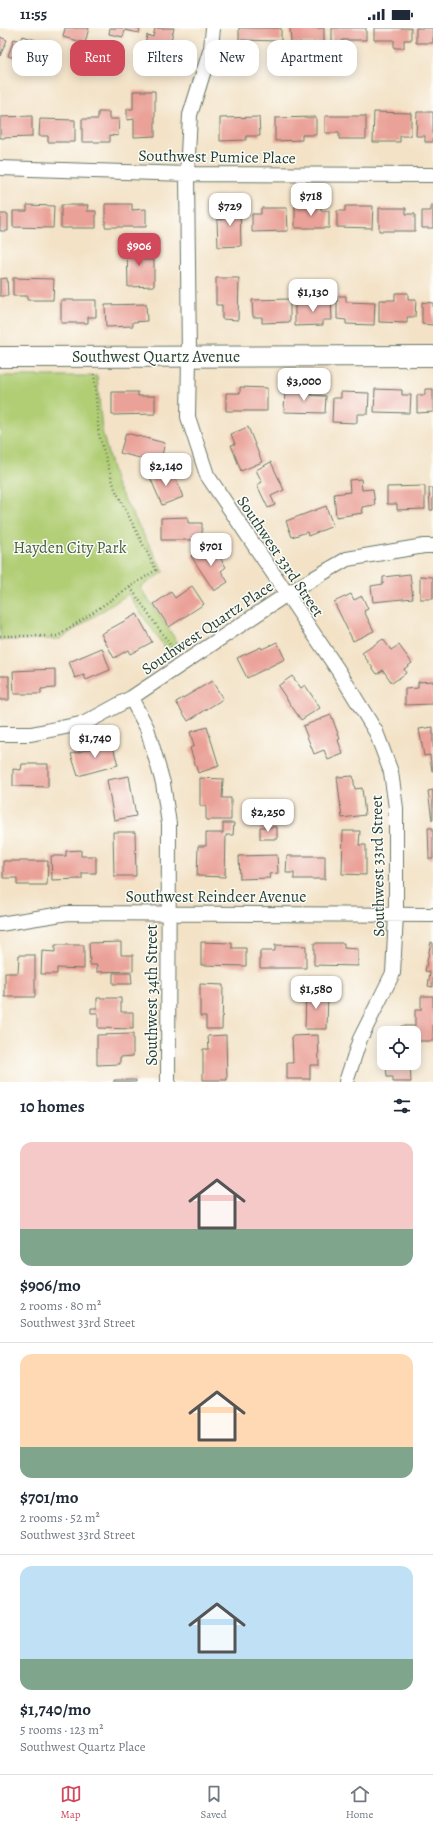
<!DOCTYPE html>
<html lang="en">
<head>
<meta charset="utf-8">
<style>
  :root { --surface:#fff; --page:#f2f2f3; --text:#1f2937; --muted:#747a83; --line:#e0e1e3; --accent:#d1495b }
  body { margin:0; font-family:Alegreya,serif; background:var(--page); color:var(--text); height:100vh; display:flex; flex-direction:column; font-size:15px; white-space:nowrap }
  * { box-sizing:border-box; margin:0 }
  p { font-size:13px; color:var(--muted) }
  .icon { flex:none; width:22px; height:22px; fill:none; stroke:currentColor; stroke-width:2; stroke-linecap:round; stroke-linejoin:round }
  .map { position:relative; height:1054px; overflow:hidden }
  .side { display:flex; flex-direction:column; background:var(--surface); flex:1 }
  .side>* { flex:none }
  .guide { position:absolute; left:12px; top:12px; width:409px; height:36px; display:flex; gap:8px }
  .buttons { position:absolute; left:377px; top:998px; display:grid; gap:8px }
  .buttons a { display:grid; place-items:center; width:44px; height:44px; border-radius:8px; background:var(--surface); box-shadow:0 2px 10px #0003; font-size:20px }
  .price { position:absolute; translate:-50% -34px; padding:0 9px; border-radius:8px; background:#fff; color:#222; font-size:13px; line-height:26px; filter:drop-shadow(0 1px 2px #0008) }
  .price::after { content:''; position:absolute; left:50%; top:24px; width:12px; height:9px; margin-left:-6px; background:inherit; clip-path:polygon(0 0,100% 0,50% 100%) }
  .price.current { background:var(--accent); color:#fff }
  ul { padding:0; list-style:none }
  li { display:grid; align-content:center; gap:8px; height:212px; padding:0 20px }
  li+li { border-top:1px solid var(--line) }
  li span { display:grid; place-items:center; height:124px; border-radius:12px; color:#555 }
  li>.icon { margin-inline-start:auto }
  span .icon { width:72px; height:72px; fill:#fffc; stroke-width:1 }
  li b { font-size:17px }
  h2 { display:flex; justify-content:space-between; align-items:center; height:48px; padding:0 20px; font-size:17px }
  .pill { padding:0 14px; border-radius:12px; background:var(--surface); box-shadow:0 2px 10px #0003; font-size:14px; line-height:36px }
  .pill.current { background:var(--accent); color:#fff }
  .status { display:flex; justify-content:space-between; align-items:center; height:28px; padding:0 20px; background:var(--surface); direction:ltr }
  .status svg { height:11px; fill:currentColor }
  .dock { display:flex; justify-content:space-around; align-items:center; height:56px; border-top:1px solid var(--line); background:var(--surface); font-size:11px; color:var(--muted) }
  .dock a { display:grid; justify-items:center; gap:2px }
  .dock .current { color:var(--accent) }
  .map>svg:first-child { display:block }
  .green { fill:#b1ce74; stroke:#688654 }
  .building { fill:#eaa198 }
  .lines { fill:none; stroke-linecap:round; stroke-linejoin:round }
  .street-casing { stroke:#697767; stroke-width:16 }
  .secondary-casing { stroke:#697767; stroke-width:22 }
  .path { stroke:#697767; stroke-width:2.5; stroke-dasharray:1 3; stroke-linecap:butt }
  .street { stroke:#fff; stroke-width:14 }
  .secondary { stroke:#fff; stroke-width:20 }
  .labels { text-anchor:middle; stroke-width:3; stroke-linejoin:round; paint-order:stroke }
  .street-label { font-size:16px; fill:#1f3d34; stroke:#fdfcf7 }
  .park-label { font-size:16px; fill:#446144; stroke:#fdfcf7 }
</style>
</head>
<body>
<div class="status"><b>11:55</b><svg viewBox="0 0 49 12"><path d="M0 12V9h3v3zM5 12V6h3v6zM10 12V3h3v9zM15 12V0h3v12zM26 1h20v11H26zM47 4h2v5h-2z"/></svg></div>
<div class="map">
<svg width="433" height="1054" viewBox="0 0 433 1054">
  <rect width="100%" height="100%" fill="#fdfcf7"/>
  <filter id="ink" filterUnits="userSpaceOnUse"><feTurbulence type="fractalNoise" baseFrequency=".025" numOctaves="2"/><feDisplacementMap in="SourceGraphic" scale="8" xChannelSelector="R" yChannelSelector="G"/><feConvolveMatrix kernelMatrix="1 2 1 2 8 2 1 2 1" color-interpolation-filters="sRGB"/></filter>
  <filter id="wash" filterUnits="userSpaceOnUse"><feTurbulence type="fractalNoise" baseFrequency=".012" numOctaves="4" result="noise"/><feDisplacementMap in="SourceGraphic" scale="16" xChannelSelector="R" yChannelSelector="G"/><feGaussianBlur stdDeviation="0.9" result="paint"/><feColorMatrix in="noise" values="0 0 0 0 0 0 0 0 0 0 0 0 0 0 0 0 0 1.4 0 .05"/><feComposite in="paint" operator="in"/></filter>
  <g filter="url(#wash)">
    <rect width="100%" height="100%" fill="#f3e2c6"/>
    <path class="green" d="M0 348H97L102 403 116 456 164 544 140 559 178 615 167 623 128 566 60 611 0 612Z"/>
    <g id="blocks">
      <path class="building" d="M65 0H89L85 15 63 9Z
        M110 0H140L139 5 125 2 123 9 109 6Z
        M155 0H174L171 12 175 13 169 39 147 33 149 24 144 23 147 7 153 9Z
        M239 0H281V13L239 12Z
        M290 0H324V15H291Z
        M332 0H366V12H342V18H332Z
        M374 0H411V12H404V20H394V12H374Z
        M416 0H433V15H416Z
        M23 8 48 16 42 38 8 28 14 11 21 13Z
        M0 9 7 12 0 28Z
        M133 63H155V108L134 109V91L127 92V81H133Z
        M98 84H109V91H119L118 108 110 107V114H82V91H98Z
        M374 84 411 85V108H400V114H373Z
        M417 84H433V114H425V108H416Z
        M32 88V109L0 110V89Z
        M325 88H366V111H339V105H325Z
        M259 89 260 108H246V112L220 113V90Z
        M316 89V107H302V112L275 113V90Z
        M40 91 75 92V114H48V108H39Z
        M105 176H132V182L146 181V199H105Z
        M240 176 241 218 218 219 217 192 224 191 223 177Z
        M27 177 54 178 53 200 13 199V183H27Z
        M61 177H88L87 183H96V200H61Z
        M321 177V183H329V200H295V178Z
        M431 177H433V200H422V183H431Z
        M345 178H373L372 200 337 199V183H345Z
        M261 180H287L288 203 252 204V186H261Z
        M379 180H406V186H415V203H379Z
        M0 186H8V203H0Z
        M127 216H144V232H154V258L128 259Z
        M7 250 8 268H0V251Z
        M13 250 54 251 53 272H27V268H13Z
        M216 250H239L238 292 222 291V277H216Z
        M395 265H408V272H416L415 289H407V295L379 294V272H395Z
        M337 268H346V274L375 275 374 297 346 296V292L337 291Z
        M290 271V294L262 295V289H253L252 272Z
        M313 271H331L332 292H323V297L295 298V275L313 274Z
        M61 272H96V289H88V295H61Z
        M422 274 433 275V297L422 296Z
        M146 276 147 293 133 294V298L106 299 105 277Z
        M240 359 267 360V383H226V365H240Z
        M285 361 312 362 311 367 326 368 325 385 284 384Z
        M375 361 402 362V367H411L410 385 374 384Z
        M425 361H433V384L417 385V367H425Z
        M112 364H138V368H155V386L112 387Z
        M341 364 369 365 368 386H357V395L332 394 333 370H341Z
        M248 399 262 434 241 443 231 417 235 416 231 406Z
        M126 405 165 415 160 435 120 425Z
        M271 434 284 462 271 468 275 477 268 480 257 457 262 454 256 442Z
        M165 440 169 449 174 447 183 469 162 477 149 447Z
        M361 451 362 462 373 461 375 477 362 479 363 485 336 489 334 466 350 464 349 452Z
        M425 458V481L397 482V476H387V459Z
        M429 460H433V482H430Z
        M326 478 333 498 308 508 307 504 292 509 286 493Z
        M188 489V495H202V512H161V490Z
        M211 516 226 539 221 543 228 554 214 563 191 528Z
        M410 546 413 570 373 574 371 558 383 556V549Z
        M420 548 433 549V571H420Z
        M192 558 204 576 169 599 154 576 171 564 175 570Z
        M351 566 354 572 362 568 368 581 364 583 374 603 353 613 334 574Z
        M137 586 152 614 130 626 128 622 114 630 101 606Z
        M383 611 391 622 399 617 412 635 404 641 406 645 392 655 383 642 377 646 362 625Z
        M277 614 285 631 247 650 237 630 261 619 262 621Z
        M102 620 110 642 86 652 84 647 75 650 69 634Z
        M55 641V660L41 661V666H14L13 643Z
        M0 648H9V672H0Z
        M292 648 301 660 305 657 320 680 301 692 278 658Z
        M212 653 223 671 188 693 176 674Z
        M433 653V676L405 677V661L418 660V654Z
        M331 687 340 711 338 712 343 726 328 732 324 722 314 726 303 698Z
        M207 699 219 738 198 745 190 720 194 718 190 704Z
        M433 699V743H432L430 727 424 728 419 701Z
        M112 715 118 737 78 748 71 726Z
        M22 736H48V759L13 758V741L21 742Z
        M129 748 136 788 114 792 107 752Z
        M353 748 355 761 362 760 365 787 342 790 337 749Z
        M200 750 223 751 222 770H231V792H206V778H200Z
        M433 762V792H432L428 763Z
        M223 795H234L233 807H226L225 849 197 848 198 818H206V805H223Z
        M260 799H277V811H260Z
        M428 800H433V831H429Z
        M343 803H360L359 817H366V847L342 846Z
        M113 804H135L136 848H114Z
        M81 822V828H96V845H82V851L52 852 51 828H66V823Z
        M277 827 278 845 269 846 270 850 240 851 239 828Z
        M287 828H325V851H294V845H286Z
        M3 833H48L47 857H17V850H3Z
        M121 914V927H133V943L97 944V937H90L89 915Z
        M201 914 232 915V920H246V938L201 937Z
        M431 914 433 915V959L428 958 430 944 425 943Z
        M314 915H344V920L358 921V938L314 937Z
        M55 917H84V941L57 940V946H41L42 923 55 924Z
        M275 917 306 918V940H260V923H275Z
        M19 927H35V969H5V945H18Z
        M113 945H131L132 956H113Z
        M200 956 223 957 222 1001H206V988H200Z
        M306 962 328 963 327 1001H305Z
        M421 968H433V1013H414V1005H401V998H415V982H421Z
        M97 970H121V984H133V1001L98 1000V985H91V980H97Z
        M133 1006V1028L120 1029V1036L97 1037V1007Z
        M226 1007 227 1052H203V1021H209L208 1008Z
        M318 1007 319 1037H310V1051H287V1035H293L292 1008Z
        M386 1035H410L411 1054H393V1049H387Z
        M114 1052H136V1054H114Z"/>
    </g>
  </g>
  <g filter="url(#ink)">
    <use href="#blocks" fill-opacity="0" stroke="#697767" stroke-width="1"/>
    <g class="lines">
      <defs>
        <path id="street" d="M213 0 211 20 190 87 187 146 189 328 188 389 207 447 338 642 376 704 391 744 396 780V887L393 945 360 1011 346 1054
          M0 140 187 146 433 147
          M131 670 147 700 163 755 169 796 168 1054
          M0 706H31L85 695 131 670 287 566 347 531 424 518H433
          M0 896 68 885 433 887"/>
        <path id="secondary" d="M0 329 433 328"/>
      </defs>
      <use href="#street" class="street-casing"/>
      <use href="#secondary" class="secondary-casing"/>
      <path class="path" d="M94 346 99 407 115 461 156 542 130 559 173 621
        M0 608H58L130 559"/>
      <use href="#street" class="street"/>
      <use href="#secondary" class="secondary"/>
    </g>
  </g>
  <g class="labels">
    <g class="street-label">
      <text transform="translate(217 128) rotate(1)" y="6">Southwest Pumice Place</text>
      <text x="156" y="334">Southwest Quartz Avenue</text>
      <text transform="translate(281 528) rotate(56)" y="6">Southwest 33rd Street</text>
      <text transform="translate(207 599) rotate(-34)" y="6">Southwest Quartz Place</text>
      <text transform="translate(377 838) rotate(-91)" y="6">Southwest 33rd Street</text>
      <text x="216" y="874">Southwest Reindeer Avenue</text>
      <text transform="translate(151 967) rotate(-90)" y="6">Southwest 34th Street</text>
    </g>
    <g class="park-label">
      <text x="70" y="525">Hayden City Park</text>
    </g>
  </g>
</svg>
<div class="buttons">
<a><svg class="icon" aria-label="locate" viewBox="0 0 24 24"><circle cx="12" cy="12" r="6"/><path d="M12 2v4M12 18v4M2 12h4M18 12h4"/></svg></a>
</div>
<b class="price" style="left:311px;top:189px">$718</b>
<b class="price" style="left:230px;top:199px">$729</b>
<b class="price current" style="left:139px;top:239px">$906</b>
<b class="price" style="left:313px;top:285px">$1,130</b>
<b class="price" style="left:304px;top:374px">$3,000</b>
<b class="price" style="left:166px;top:459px">$2,140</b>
<b class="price" style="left:211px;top:539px">$701</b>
<b class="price" style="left:95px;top:731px">$1,740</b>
<b class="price" style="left:268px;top:805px">$2,250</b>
<b class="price" style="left:316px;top:982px">$1,580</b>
<div class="guide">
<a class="pill">Buy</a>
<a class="pill current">Rent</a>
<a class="pill">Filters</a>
<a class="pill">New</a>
<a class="pill">Apartment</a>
</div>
</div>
<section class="side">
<h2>10 homes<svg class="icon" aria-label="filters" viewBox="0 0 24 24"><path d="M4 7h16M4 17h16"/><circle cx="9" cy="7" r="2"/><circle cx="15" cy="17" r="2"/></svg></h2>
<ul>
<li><span style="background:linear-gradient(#f6c9c9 70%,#7fa58c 0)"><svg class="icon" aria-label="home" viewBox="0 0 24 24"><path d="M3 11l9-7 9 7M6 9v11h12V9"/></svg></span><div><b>$906/mo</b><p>2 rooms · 80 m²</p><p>Southwest 33rd Street</p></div></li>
<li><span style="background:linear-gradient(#ffd9b3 75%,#7fa58c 0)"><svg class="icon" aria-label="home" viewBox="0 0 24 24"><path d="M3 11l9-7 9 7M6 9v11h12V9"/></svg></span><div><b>$701/mo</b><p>2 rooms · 52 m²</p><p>Southwest 33rd Street</p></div></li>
<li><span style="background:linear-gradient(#bfe0f5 75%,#7fa58c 0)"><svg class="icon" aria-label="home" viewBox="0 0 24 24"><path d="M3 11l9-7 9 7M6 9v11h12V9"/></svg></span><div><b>$1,740/mo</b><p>5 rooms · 123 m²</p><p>Southwest Quartz Place</p></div></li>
</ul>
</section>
<nav class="dock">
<a class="current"><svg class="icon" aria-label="map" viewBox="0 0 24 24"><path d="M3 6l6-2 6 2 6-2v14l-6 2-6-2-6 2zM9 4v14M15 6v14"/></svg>Map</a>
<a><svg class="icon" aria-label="saved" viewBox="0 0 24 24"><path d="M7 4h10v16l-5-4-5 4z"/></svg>Saved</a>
<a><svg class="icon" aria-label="home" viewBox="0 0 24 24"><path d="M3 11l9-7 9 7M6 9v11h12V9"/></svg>Home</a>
</nav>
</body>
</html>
